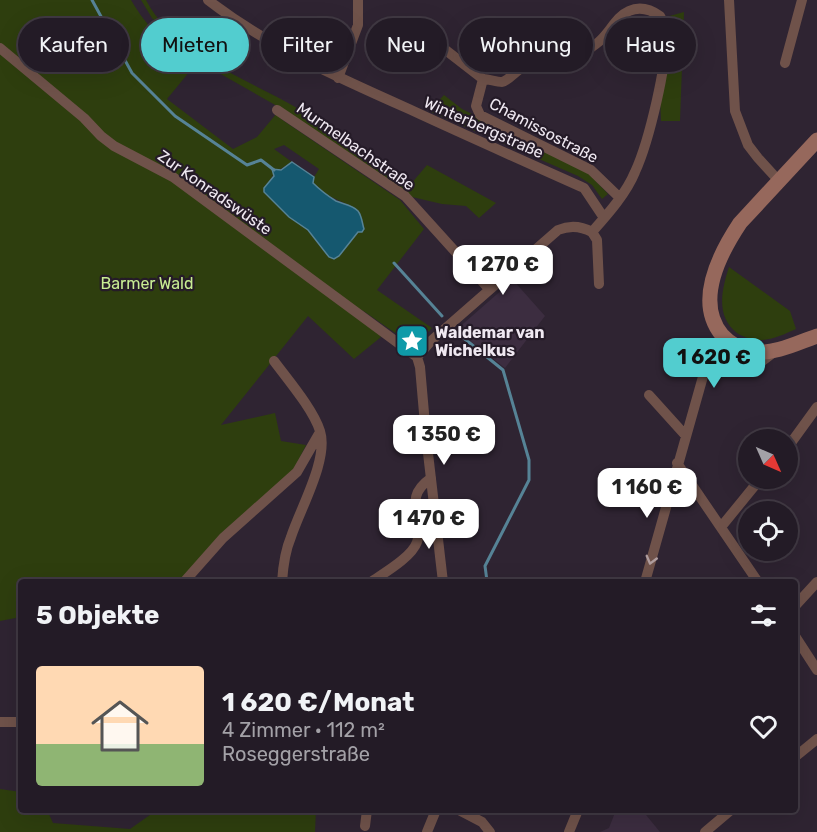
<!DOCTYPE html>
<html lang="de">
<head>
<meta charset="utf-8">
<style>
  :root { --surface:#231b26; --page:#2f2832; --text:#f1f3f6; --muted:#a3a1a7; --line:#403943; --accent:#52cdcf }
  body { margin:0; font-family:Rubik,sans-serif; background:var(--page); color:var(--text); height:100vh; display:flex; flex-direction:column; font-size:22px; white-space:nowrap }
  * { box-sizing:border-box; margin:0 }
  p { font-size:20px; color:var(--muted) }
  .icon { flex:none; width:33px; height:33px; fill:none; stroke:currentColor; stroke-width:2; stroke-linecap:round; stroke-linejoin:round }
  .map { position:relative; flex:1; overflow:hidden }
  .side { position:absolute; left:18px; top:579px; width:780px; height:234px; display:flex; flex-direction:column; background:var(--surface); border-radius:6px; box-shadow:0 6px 24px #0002,0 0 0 2px var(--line) }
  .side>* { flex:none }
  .banner { position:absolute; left:18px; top:18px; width:782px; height:54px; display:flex; gap:12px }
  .needle { width:39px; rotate:135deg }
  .tools { position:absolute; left:738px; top:429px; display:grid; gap:12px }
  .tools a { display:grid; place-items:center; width:60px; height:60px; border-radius:50%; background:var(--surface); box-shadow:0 6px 24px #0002,0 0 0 2px var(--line); font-size:30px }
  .price { position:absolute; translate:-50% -51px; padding:0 14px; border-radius:12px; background:#fff; color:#222; font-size:20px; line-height:39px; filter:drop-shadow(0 2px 3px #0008) }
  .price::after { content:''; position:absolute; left:50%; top:36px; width:18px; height:14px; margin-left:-9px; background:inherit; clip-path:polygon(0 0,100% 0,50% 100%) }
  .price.on { background:var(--accent); color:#111 }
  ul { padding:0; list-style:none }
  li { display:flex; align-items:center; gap:18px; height:150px; padding:0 18px }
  li span { display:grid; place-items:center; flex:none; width:168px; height:120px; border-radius:6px; color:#555 }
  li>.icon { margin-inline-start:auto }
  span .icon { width:72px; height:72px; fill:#fffc; stroke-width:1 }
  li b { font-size:26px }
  h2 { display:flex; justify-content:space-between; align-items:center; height:72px; padding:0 18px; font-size:26px }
  .chip { padding:0 21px; border-radius:27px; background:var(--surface); box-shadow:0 6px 24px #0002,0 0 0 2px var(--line); font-size:21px; line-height:54px }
  .chip.on { background:var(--accent); color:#111 }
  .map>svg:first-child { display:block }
  .built { fill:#3c2d40 }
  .green { fill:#2e3e0e; fill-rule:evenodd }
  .water { fill:#15586f; stroke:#568396; stroke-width:1.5 }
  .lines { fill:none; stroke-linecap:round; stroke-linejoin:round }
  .stream { stroke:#568396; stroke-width:3 }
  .street { stroke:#6f524a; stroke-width:10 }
  .secondary { stroke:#96685c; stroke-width:15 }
  .oneway { stroke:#af9d9e }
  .labels { text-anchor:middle; stroke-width:4.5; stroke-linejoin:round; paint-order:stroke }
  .street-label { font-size:16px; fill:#efe8f1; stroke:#251b28 }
  .park-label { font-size:16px; fill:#c8ed93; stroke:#251b28 }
  .poi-label { font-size:16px; font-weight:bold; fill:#efe8f1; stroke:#251b28; text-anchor:start }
</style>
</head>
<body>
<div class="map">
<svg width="817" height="832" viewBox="0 0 817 832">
  <rect width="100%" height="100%" fill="#2f2432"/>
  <path class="built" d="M513 280 545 316 505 368 456 330Z
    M616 810H642L660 832H600L609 828Z"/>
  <path class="green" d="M0 0H131C148 29 167 46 195 65L167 99 233 149 257 137 277 113 281 119 400 200 424 229 377 290 432 328 414 346 362 310 381 337 354 359 308 316 221 425 275 413 281 441 306 445 292 473 181 582H21V617L0 621ZM284 145 319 169 314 177 313 183 327 195 353 207 359 212 363 224 347 245 320 246 308 230 289 217 264 188 270 181 274 173 292 162 274 149Z
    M141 0H146C174 54 246 78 297 108 336 131 372 160 410 185L427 165 496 203 479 218 466 206 442 204 412 197 284 110 203 64 181 48 152 18Z
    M684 12 680 121H661L660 97 670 25 666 17Z
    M444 95 462 109 585 170 608 194 602 199 592 185 578 176 429 111Z
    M729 267 790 311 796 329C785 334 772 340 760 340 752 340 743 337 737 333 715 316 722 289 729 267Z
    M0 789 21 792V810H47L53 823 130 829 157 810H316L315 832H0Z"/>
  <path class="water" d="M292 162 314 177 313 183C320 190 328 196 336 201 343 204 353 205 358 211 362 216 362 223 364 229L362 232H358L339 256 334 259 329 257 308 230 289 217 264 192V188L274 176 272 169 281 170Z"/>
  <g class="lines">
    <path class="stream" d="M92 0 132 73 175 116 247 165 261 160 274 170
      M394 263 442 316
      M455 331 503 370 529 460V480L485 566 487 581"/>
    <path class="street" d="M208 0C269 47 339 78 409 109 467 136 526 162 584 188L604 218
      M729 0 735 111 748 145 758 158 779 181
      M0 48 84 118 101 136 114 146 173 177 417 357
      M443 48 483 79
      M785 63 802 0
      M338 78 358 25V0
      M277 110 405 196 489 289
      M599 284 597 240 592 232C607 215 626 194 635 172 648 144 670 58 665 28 664 23 662 20 660 16 650 9 640 6 629 11 615 17 609 35 596 44 577 60 547 56 525 66 517 69 510 80 502 82 496 82 489 79 483 79L476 106 480 115 591 170 619 197
      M417 357 420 367 426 436 443 582
      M417 357 431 341 558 230C570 225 581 226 592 232
      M274 361C288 380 313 409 320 431 329 459 300 509 291 537 285 551 283 567 282 582
      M649 395 686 436
      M788 447 817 407
      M677 463 758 582
      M721 527 761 478
      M184 582 223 538 297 472 320 432
      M371 582C384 573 412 557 417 542 427 515 400 500 431 478
      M645 582 704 373C715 362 734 371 749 367 759 365 766 358 774 352
      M795 606 817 582
      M795 636 817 670
      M0 722H21
      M795 757 817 739
      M459 810 482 822 490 832
      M365 826 367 810
      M427 832 436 810
      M569 832 578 810
      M705 832 731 810"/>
    <path class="secondary" d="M817 140 740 223C720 253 694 301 722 335 730 344 742 350 754 352 776 354 797 343 817 336"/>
  </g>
  <defs><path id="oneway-chevron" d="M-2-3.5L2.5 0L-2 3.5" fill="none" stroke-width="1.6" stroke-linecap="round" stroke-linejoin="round" transform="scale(1.5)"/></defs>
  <use class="oneway" href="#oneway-chevron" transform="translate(651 560) rotate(105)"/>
  <defs>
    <symbol id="sight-square" viewBox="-11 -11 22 22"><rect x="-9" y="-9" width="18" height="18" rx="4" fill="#0f9aa8" stroke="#251b28"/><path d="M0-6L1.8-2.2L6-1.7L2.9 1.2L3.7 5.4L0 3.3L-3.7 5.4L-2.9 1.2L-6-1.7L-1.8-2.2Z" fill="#fff"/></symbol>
  </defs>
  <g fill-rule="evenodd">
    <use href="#sight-square" x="393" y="322" width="38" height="38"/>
  </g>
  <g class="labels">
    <g class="street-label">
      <text transform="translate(484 127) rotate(24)" y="6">Winterbergstraße</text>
      <text transform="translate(544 130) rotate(28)" y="6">Chamissostraße</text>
      <text transform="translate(356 146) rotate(35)" y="6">Murmelbachstraße</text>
      <text transform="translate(215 192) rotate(35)" y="6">Zur Konradswüste</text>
    </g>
    <g class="park-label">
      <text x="147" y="289">Barmer Wald</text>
    </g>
    <g class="poi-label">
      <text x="435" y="338">Waldemar van<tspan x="435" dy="18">Wichelkus</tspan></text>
    </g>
  </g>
</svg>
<div class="tools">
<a><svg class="needle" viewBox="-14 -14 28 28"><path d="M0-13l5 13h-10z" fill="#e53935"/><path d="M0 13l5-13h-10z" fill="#a3a1a7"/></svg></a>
<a><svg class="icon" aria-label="locate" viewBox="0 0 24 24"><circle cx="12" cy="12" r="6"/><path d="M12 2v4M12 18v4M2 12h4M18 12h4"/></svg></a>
</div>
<b class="price" style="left:503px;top:296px">1 270 €</b>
<b class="price on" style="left:714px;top:389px">1 620 €</b>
<b class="price" style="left:444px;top:466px">1 350 €</b>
<b class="price" style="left:647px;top:519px">1 160 €</b>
<b class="price" style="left:429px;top:550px">1 470 €</b>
<div class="banner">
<a class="chip">Kaufen</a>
<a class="chip on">Mieten</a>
<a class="chip">Filter</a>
<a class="chip">Neu</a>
<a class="chip">Wohnung</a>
<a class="chip">Haus</a>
</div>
<section class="side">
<h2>5 Objekte<svg class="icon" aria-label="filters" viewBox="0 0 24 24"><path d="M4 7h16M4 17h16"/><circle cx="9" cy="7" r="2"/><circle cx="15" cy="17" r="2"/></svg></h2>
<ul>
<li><span style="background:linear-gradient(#ffd9b3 65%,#8fb573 0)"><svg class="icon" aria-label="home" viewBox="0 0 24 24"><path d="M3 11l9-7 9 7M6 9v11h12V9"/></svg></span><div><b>1 620 €/Monat</b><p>4 Zimmer · 112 m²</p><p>Roseggerstraße</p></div><svg class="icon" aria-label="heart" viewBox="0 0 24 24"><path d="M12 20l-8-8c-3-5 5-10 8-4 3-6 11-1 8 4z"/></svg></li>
</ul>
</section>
</div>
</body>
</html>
